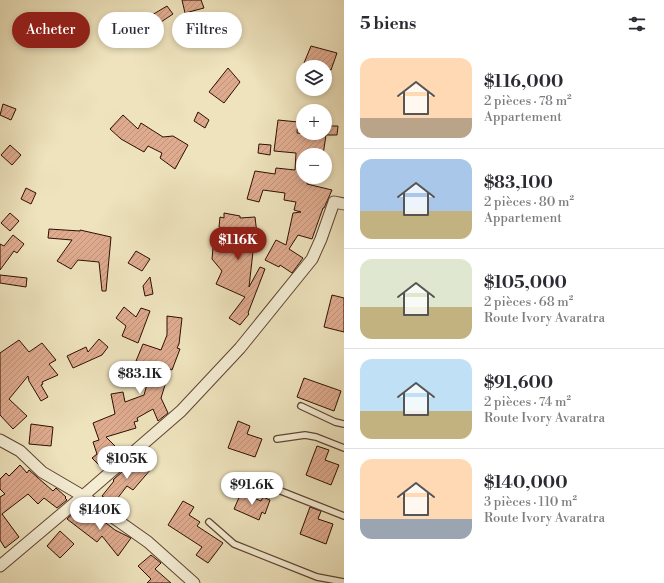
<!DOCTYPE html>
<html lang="fr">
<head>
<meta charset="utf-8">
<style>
  :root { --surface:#fff; --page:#f2f2f3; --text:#2b2b33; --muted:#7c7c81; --line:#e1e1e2; --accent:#8f2418 }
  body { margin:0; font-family:"Libre Bodoni",serif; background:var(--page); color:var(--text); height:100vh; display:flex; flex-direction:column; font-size:15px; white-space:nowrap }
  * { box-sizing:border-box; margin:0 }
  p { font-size:13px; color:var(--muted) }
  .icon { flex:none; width:22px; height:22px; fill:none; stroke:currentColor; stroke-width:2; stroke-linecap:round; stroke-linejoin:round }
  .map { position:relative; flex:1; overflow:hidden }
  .panel { display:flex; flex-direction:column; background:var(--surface); width:320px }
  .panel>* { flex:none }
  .banner { position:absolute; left:12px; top:12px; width:272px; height:36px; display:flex; gap:8px }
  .buttons { position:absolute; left:296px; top:60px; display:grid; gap:8px }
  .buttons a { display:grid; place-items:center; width:36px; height:36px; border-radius:50%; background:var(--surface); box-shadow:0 2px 6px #0003; font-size:20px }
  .price { position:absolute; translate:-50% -34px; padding:0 9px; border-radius:14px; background:#fff; color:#222; font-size:13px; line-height:26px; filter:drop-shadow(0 1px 2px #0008) }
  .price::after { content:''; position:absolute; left:50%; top:24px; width:12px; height:9px; margin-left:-6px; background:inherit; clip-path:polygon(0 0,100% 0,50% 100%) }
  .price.current { background:var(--accent); color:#fff }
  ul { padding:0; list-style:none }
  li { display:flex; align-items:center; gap:12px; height:100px; padding:0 16px }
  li+li { border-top:1px solid var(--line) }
  li span { display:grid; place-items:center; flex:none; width:112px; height:80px; border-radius:12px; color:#555 }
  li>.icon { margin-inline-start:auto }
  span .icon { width:48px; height:48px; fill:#fffc; stroke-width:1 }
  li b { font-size:17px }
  h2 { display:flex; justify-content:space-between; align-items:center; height:48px; padding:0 16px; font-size:17px }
  .pill { padding:0 14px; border-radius:18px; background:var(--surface); box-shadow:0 2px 6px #0003; font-size:14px; line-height:36px }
  .pill.current { background:var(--accent); color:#fff }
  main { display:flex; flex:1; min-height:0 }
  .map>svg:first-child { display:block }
  .building { fill:url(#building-hatch); stroke:#2f0e01 }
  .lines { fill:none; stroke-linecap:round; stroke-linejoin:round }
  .lane-casing { stroke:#5f4330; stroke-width:8 }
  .street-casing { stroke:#5f4330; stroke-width:13 }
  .lane { stroke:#f4edd4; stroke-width:5.5 }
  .street { stroke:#f4edd4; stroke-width:11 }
</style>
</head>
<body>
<main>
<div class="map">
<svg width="344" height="583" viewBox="0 0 344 583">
  <defs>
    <pattern id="building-hatch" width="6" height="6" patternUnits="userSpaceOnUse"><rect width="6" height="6" fill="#dfab8f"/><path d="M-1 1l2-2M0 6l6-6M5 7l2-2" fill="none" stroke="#c0927a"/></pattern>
  </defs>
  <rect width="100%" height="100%" fill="#eee3bd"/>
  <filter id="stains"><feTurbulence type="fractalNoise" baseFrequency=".005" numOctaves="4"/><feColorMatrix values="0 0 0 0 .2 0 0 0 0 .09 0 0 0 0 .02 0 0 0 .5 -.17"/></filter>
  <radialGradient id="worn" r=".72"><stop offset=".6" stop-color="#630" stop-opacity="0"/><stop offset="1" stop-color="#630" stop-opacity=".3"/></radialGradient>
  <path class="building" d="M182 0H201L204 8 185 13Z
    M167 6 173 14 158 24 152 15Z
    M311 46 337 53 331 70 325 68V67H319L304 63Z
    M228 68 240 82 224 103 209 92Z
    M3 104 16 109 11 120 0 115Z
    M198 112 209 120 205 128 194 121Z
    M123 115 138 129 141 123 163 137 173 136 188 145 175 169 160 158 162 153 148 146 144 152 121 139 110 129Z
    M278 120 298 122 297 133 326 135 323 155H303V177L308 178 307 184 332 190 324 208H323L312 239 298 235 289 249 303 258 292 273 280 265 279 267 265 260 276 240 286 245 293 213 301 212 294 210 296 202 284 200 285 193 263 190 259 202 247 199 255 171 275 174 276 168 295 170 296 153 274 151Z
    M325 126H338L337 135H326Z
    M259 144 271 145 270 155 258 153Z
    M10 145 21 155 12 165 1 155Z
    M26 188 36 193 31 204 21 199Z
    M10 213 19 221 10 231 1 223Z
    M224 213 240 216V218L255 217 257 234H255L249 287 260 267 265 269 248 313 249 314 240 325 229 318 245 297 216 284 222 271 212 259 213 248 221 243 223 228 219 227 220 217 224 218Z
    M49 229 80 231V230L111 237 106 291H102L99 262 78 260 71 269 57 261 72 240 48 238Z
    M13 235 24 244 17 253 14 251 0 270V244L4 246Z
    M136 251 150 259 142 271 128 263Z
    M0 275 27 278 26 287 0 283Z
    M150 277 153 294 145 296 143 286Z
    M332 295 344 298V332L324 327Z
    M124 307 136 317 141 308 150 311 138 343 122 336 126 326 116 318Z
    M167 316 182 318 179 344 177 348 180 349 172 370 170 369 161 398 168 413 158 421 153 409 137 418 138 421 134 422 136 428 106 437 122 453 103 469 92 458 97 454 93 442 99 440 93 423 115 414 111 394 123 392 125 402 144 395 152 367 136 361 143 344 161 350 167 335Z
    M99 339 108 347 102 355 73 368 67 356 86 347 88 352Z
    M19 340 29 352 42 343 56 360 49 364 58 375 42 382 43 384 41 385 48 397 41 401 29 381 28 376 9 399 27 416 13 429 0 415V353Z
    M304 378 341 391 334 411 297 397Z
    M238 421 250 426 247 434 262 439 255 457 228 448Z
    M31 424 53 427 51 446 29 444Z
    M317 446 329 450 325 460 339 465 331 485 306 475Z
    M136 459 151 469 133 490 127 486 113 504 102 496 114 481 113 480Z
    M20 465 27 473 29 470 53 491 56 488 66 497 65 498 67 500 57 508 44 498 38 504 28 494 2 514 19 537 5 548 0 540V497L5 494 0 489V479L6 473 9 476Z
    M241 493 261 501 263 497 270 500 265 514 262 512 259 520 234 509Z
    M183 501 194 507 189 515 200 522 197 526 223 543 208 563 196 555 202 547 168 525Z
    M310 507 321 511 318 519 333 524 326 544 300 534Z
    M78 509 94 522 98 517 115 530 131 538 118 556 102 536 97 542 67 519Z
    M60 531 74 544 60 558 47 546Z
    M151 555 161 563 155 569 171 583H147L151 579 138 566Z"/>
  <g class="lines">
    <defs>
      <path id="lane" d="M301 406 335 422 344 424
        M277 439 305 435 316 437 344 448
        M258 482 344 516
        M209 522 234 544 317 577 344 582"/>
      <path id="street" d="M0 440 20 451 42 472 83 496 148 542 194 583
        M0 566 83 496 181 411 240 348 312 259 321 239 334 202 344 204"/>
    </defs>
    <use href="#lane" class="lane-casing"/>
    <use href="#street" class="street-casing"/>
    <use href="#lane" class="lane"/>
    <use href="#street" class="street"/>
  </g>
  <rect width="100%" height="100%" filter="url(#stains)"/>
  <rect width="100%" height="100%" fill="url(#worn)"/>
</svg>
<div class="buttons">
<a><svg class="icon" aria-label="layers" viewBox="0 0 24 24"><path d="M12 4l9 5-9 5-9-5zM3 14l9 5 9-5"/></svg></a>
<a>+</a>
<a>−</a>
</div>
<b class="price current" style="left:238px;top:261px">$116K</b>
<b class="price" style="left:140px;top:395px">$83.1K</b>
<b class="price" style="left:127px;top:480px">$105K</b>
<b class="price" style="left:252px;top:506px">$91.6K</b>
<b class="price" style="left:100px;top:531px">$140K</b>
<div class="banner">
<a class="pill current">Acheter</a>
<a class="pill">Louer</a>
<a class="pill">Filtres</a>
</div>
</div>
<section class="panel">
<h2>5 biens<svg class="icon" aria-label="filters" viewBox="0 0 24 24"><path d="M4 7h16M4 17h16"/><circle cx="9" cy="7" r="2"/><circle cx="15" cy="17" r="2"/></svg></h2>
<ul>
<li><span style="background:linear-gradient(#ffd9b3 75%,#b9a48a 0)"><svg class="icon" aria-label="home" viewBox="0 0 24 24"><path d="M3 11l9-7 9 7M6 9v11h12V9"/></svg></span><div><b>$116,000</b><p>2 pièces · 78 m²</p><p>Appartement</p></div></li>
<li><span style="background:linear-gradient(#a9c7e8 65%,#c2b280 0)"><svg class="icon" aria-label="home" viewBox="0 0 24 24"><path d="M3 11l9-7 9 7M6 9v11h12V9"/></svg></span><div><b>$83,100</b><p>2 pièces · 80 m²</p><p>Appartement</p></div></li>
<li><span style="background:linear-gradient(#dfe7d0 60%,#c2b280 0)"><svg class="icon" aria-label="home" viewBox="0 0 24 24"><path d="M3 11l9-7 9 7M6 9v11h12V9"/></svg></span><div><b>$105,000</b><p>2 pièces · 68 m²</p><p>Route Ivory Avaratra</p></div></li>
<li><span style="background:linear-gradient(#bfe0f5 65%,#c2b280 0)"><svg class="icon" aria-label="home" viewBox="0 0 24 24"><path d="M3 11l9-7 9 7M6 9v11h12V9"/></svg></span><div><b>$91,600</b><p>2 pièces · 74 m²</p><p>Route Ivory Avaratra</p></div></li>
<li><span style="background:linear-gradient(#ffd9b3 75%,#9aa5b1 0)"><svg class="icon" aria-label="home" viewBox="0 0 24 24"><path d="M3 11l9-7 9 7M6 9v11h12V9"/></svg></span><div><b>$140,000</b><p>3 pièces · 110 m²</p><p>Route Ivory Avaratra</p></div></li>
</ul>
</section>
</main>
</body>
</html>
